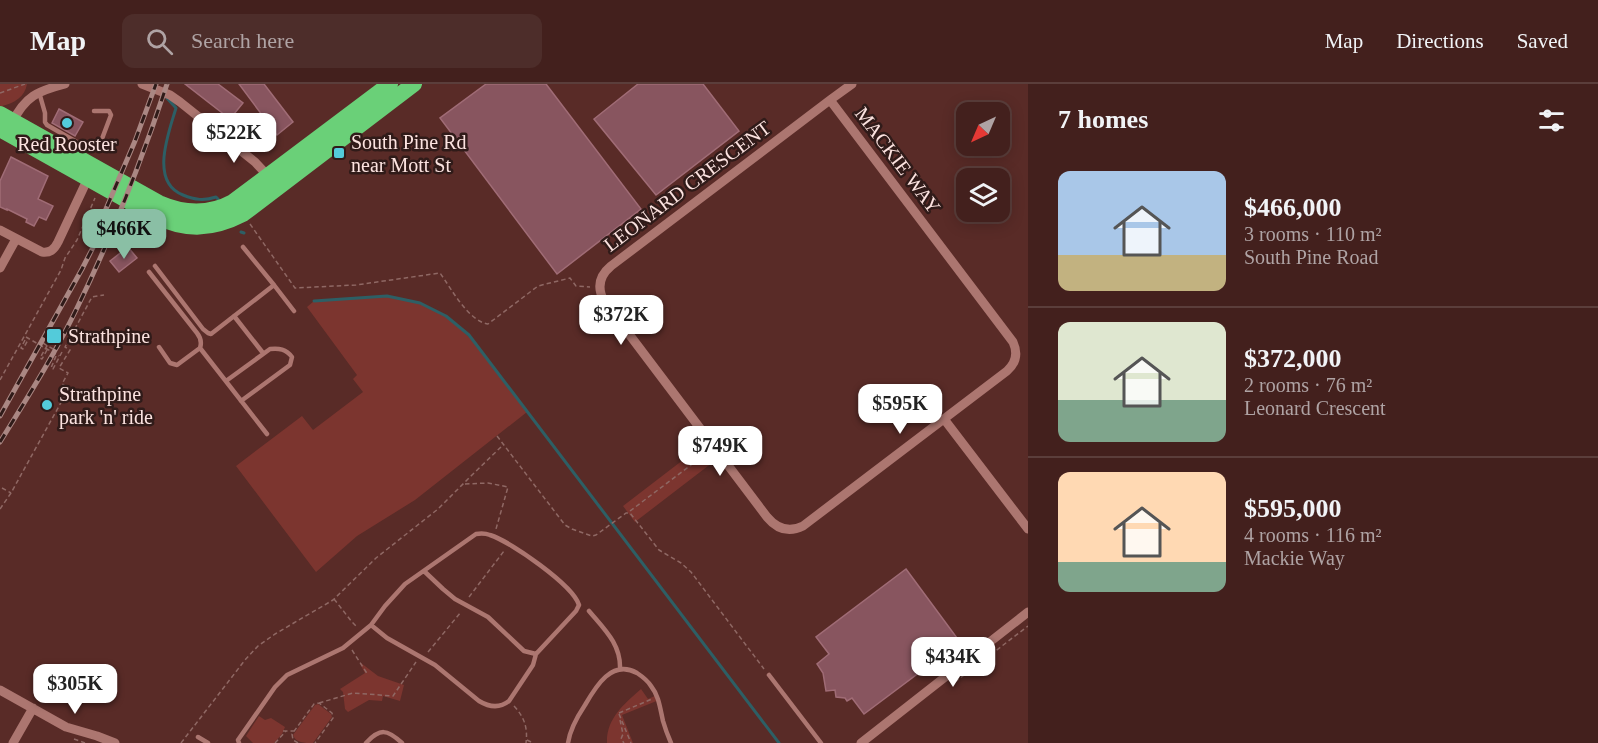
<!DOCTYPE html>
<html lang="en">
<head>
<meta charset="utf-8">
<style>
  :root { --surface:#43201d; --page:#4d2d2a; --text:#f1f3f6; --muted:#afa3a4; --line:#5b3e3b; --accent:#8abfa5 }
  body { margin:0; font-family:"Times New Roman",serif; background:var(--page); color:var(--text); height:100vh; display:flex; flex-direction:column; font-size:22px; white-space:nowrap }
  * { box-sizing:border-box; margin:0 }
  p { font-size:20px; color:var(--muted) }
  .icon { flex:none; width:33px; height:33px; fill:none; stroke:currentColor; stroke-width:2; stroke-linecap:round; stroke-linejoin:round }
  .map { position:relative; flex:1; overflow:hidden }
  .drawer { display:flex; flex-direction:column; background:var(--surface); width:570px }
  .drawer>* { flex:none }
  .needle { width:39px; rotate:224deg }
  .controls { position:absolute; left:956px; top:18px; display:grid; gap:12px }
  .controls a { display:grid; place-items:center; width:54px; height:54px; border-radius:12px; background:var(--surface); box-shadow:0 3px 15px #0003,0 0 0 2px var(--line); font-size:30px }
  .price { position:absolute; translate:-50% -51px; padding:0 14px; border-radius:12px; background:#fff; color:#222; font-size:20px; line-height:39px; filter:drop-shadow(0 2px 3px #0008) }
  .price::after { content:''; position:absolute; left:50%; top:36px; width:18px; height:14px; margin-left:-9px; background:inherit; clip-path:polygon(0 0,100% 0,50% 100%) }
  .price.selected { background:var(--accent); color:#111 }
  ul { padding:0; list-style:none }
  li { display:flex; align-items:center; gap:18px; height:150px; padding:0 30px }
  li+li { border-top:2px solid var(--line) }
  li span { display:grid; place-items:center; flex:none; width:168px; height:120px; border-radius:12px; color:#555 }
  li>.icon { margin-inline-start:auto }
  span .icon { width:72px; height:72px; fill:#fffc; stroke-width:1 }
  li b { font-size:26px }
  h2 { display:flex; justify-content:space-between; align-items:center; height:72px; padding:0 30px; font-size:26px }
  header { display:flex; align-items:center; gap:36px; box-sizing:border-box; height:84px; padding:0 30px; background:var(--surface); border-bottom:2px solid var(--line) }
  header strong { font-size:28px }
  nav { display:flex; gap:33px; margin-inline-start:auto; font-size:21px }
  .search { width:420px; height:54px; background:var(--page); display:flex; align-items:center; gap:15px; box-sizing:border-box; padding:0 21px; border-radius:12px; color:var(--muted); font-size:22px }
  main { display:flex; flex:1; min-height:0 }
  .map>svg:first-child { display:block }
  .green { fill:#7c352f }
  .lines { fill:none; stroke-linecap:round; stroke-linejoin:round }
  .stream { stroke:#2d5f65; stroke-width:3 }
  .building { fill:#88555f; stroke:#a06c76; stroke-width:1.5 }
  .path { stroke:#8f6864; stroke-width:1.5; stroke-dasharray:4.5 3; stroke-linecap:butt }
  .lane { stroke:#ac7670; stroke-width:4.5 }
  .street { stroke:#ac7670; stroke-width:9 }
  .highway { stroke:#6ad078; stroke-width:16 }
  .rail-casing { stroke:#aa8783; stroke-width:5 }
  .rail { stroke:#301b19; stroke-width:3; stroke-dasharray:9; stroke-linecap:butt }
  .poi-dot { fill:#53cbda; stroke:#301b19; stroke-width:2 }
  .labels { text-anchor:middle; stroke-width:5; stroke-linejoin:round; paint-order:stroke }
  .poi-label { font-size:20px; fill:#fce3e0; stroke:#301b19; text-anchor:start }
  .street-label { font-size:20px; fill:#fce3e0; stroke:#301b19 }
</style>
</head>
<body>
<header>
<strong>Map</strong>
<div class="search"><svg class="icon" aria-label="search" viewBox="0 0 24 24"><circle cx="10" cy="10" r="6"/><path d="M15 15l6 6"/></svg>Search here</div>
<nav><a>Map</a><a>Directions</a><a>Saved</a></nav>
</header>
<main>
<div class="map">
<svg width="1028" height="659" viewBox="0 0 1028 659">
  <rect width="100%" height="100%" fill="#592b27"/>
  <path class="green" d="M0 0H27C25 13 14 19 2 22H0Z
    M387 212C398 214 409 216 419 219 466 234 498 290 527 328L415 416 357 452 316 488 236 382 302 332 313 346 363 308 353 295 357 291 307 223 314 217Z
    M709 356 721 372 635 438 623 422Z
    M361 579 378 592 404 601 400 617 383 612 382 617 369 616 348 628 345 625 343 608 340 605 365 589 360 580Z
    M641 605 648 615 657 611 659 616 622 631 633 659H607C606 635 624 620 641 605Z
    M318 620 331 630 332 633 313 659C304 659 296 659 293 651L315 621Z
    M259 632 265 636 271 634 285 643 282 650 274 659H253L246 652Z"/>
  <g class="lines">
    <path class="stream" d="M166 13 176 24C169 48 149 98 183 111 195 116 204 117 216 113L218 115
      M241 148 244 149
      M314 217 387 212 420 219 446 232 469 251 779 659"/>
  </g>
  <path class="building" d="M185 0H218L243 19 230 35Z
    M239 0H264L293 38 277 51Z
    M486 0H546L641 125 557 190 440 34Z
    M638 0H703L739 47 656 111 594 35Z
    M59 25 83 38 75 52 52 39Z
    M11 73 48 92 38 115 53 122 46 136 39 133 34 142 26 138 27 135 7 125V126L0 123V97Z
    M128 163 137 174 119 188 110 177Z
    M906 485 960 558 864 630 852 614 847 617 845 614 836 613 835 606 826 607 823 589 817 580 829 570 816 553Z"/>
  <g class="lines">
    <path class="path" d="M0 9 25 0
      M250 140 295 204 356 201 440 189C451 204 468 237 488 240L538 202 570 194 576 202 590 203
      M26 253 59 272
      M25 256 21 264 23 265 28 256
      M43 259 53 265
      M47 266 42 275 40 274 48 260
      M56 272 51 284 53 285 62 268
      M0 296 61 186 65 174 77 156 95 114
      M497 352 565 441 572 445 592 452 596 451 626 429H630L659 466 681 479 691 488 764 585
      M465 400 488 399 508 403 496 445
      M2 404 11 409
      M0 425 11 409 69 304 62 300 68 289 59 284 70 266 65 263 92 213 104 211
      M630 427 707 369
      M469 513 504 467
      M334 515 352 538 357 543
      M352 566 368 591
      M428 568 461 528
      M955 598 1028 542
      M319 619 353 609 393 612 416 578
      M514 622C524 633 528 643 526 659
      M619 629 652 615
      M619 630 631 659
      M620 636 623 650 621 655 624 659
      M283 647H294
      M74 655 85 659
      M527 656 533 659
      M181 659 245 576 258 562 275 550 333 516 376 474 438 425 471 392 503 361
      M275 659 286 647
      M298 659 293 656 292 650 314 620 319 619 332 629 333 634 315 659"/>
    <path class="lane" d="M39 8 45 29V38L47 41 89 65 94 66 100 60 111 31 109 27H94
      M155 182 203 245 208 249 211 250 274 201 243 163
      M149 188 197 249C201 254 202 258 200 264L177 281 170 279 159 263
      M274 201 294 227
      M234 232 263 269
      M200 264 267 350
      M226 297 270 265C279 264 286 265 292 273L290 281 241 317
      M424 487 443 505 455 515 488 533 524 567 536 570
      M589 527C604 545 621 560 620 585
      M769 591 821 659
      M198 653 208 659
      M239 659 238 656 275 603 287 591 343 564 371 541 385 522 405 500 476 450C481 449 485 449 490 451 511 458 573 501 579 521L576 527 536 570 533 581 509 617C499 625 489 623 479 617L435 581 387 554 371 541
      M366 659C380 644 387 645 402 659
      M568 659C570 645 577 633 585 621 596 602 612 575 637 589 643 593 648 597 651 602 659 612 660 624 663 637 665 644 668 652 671 659"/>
    <path class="street" d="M142 0 170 11 180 18 255 78 269 93
      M830 16 1013 258C1018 269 1016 279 1007 287L803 442C789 449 777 445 767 433L604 217C597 204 599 192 611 182L830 16 852 0
      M12 39C25 12 38 7 65 0
      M0 146 42 168C50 169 54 166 58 158L89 92
      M0 184 16 155
      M944 335 1028 445
      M0 606 66 643 97 652 115 659
      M13 659 33 624
      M861 659 1028 528"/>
    <path class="highway" d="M0 30 159 119C184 130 209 131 233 118L390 0
      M0 45 155 132C186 147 212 146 243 130L414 0"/>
    <defs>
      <path id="rail" d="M100 139 135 57 156 0
        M0 332 82 185 108 134
        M0 358C27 314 55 270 77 224 112 152 142 76 167 0"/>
    </defs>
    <use href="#rail" class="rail-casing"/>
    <use href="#rail" class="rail"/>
  </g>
  <g class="poi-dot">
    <circle cx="67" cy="39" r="6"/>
    <rect x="333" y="63" width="12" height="12" rx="3"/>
    <rect x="46" y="244" width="16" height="16" rx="3"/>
    <circle cx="47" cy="321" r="6"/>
  </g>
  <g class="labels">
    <g class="poi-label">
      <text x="351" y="65">South Pine Rd<tspan x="351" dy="23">near Mott St</tspan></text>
      <text x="67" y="67" text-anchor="middle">Red Rooster</text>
      <text x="68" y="259">Strathpine</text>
      <text x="59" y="317">Strathpine<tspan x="59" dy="23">park 'n' ride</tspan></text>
    </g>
    <g class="street-label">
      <text transform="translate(898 76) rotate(53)" y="7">MACKIE WAY</text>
      <text transform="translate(687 102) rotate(-37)" y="7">LEONARD CRESCENT</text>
    </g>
  </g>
</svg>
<div class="controls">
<a><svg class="needle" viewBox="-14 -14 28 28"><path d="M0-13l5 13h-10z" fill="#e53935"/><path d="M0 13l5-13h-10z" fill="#afa3a4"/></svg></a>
<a><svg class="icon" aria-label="layers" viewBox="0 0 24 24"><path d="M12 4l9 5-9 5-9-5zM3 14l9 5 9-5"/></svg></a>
</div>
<b class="price" style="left:234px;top:80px">$522K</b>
<b class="price selected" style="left:124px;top:176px">$466K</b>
<b class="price" style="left:621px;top:262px">$372K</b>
<b class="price" style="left:900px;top:351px">$595K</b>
<b class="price" style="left:720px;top:393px">$749K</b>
<b class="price" style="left:953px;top:604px">$434K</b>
<b class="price" style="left:75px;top:631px">$305K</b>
</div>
<section class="drawer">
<h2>7 homes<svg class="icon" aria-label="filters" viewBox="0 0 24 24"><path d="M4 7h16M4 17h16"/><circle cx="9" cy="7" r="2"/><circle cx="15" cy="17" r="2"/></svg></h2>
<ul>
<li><span style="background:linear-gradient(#a9c7e8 70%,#c2b280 0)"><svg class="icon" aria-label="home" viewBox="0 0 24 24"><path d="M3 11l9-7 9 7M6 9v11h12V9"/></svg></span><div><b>$466,000</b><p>3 rooms · 110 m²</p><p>South Pine Road</p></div></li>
<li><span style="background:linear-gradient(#dfe7d0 65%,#7fa58c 0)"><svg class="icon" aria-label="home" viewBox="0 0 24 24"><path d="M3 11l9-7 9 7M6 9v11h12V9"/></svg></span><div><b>$372,000</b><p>2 rooms · 76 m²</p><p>Leonard Crescent</p></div></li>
<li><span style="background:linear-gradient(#ffd9b3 75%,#7fa58c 0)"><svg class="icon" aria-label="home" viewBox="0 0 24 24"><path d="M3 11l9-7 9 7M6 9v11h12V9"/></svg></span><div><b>$595,000</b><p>4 rooms · 116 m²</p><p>Mackie Way</p></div></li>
</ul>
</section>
</main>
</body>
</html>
